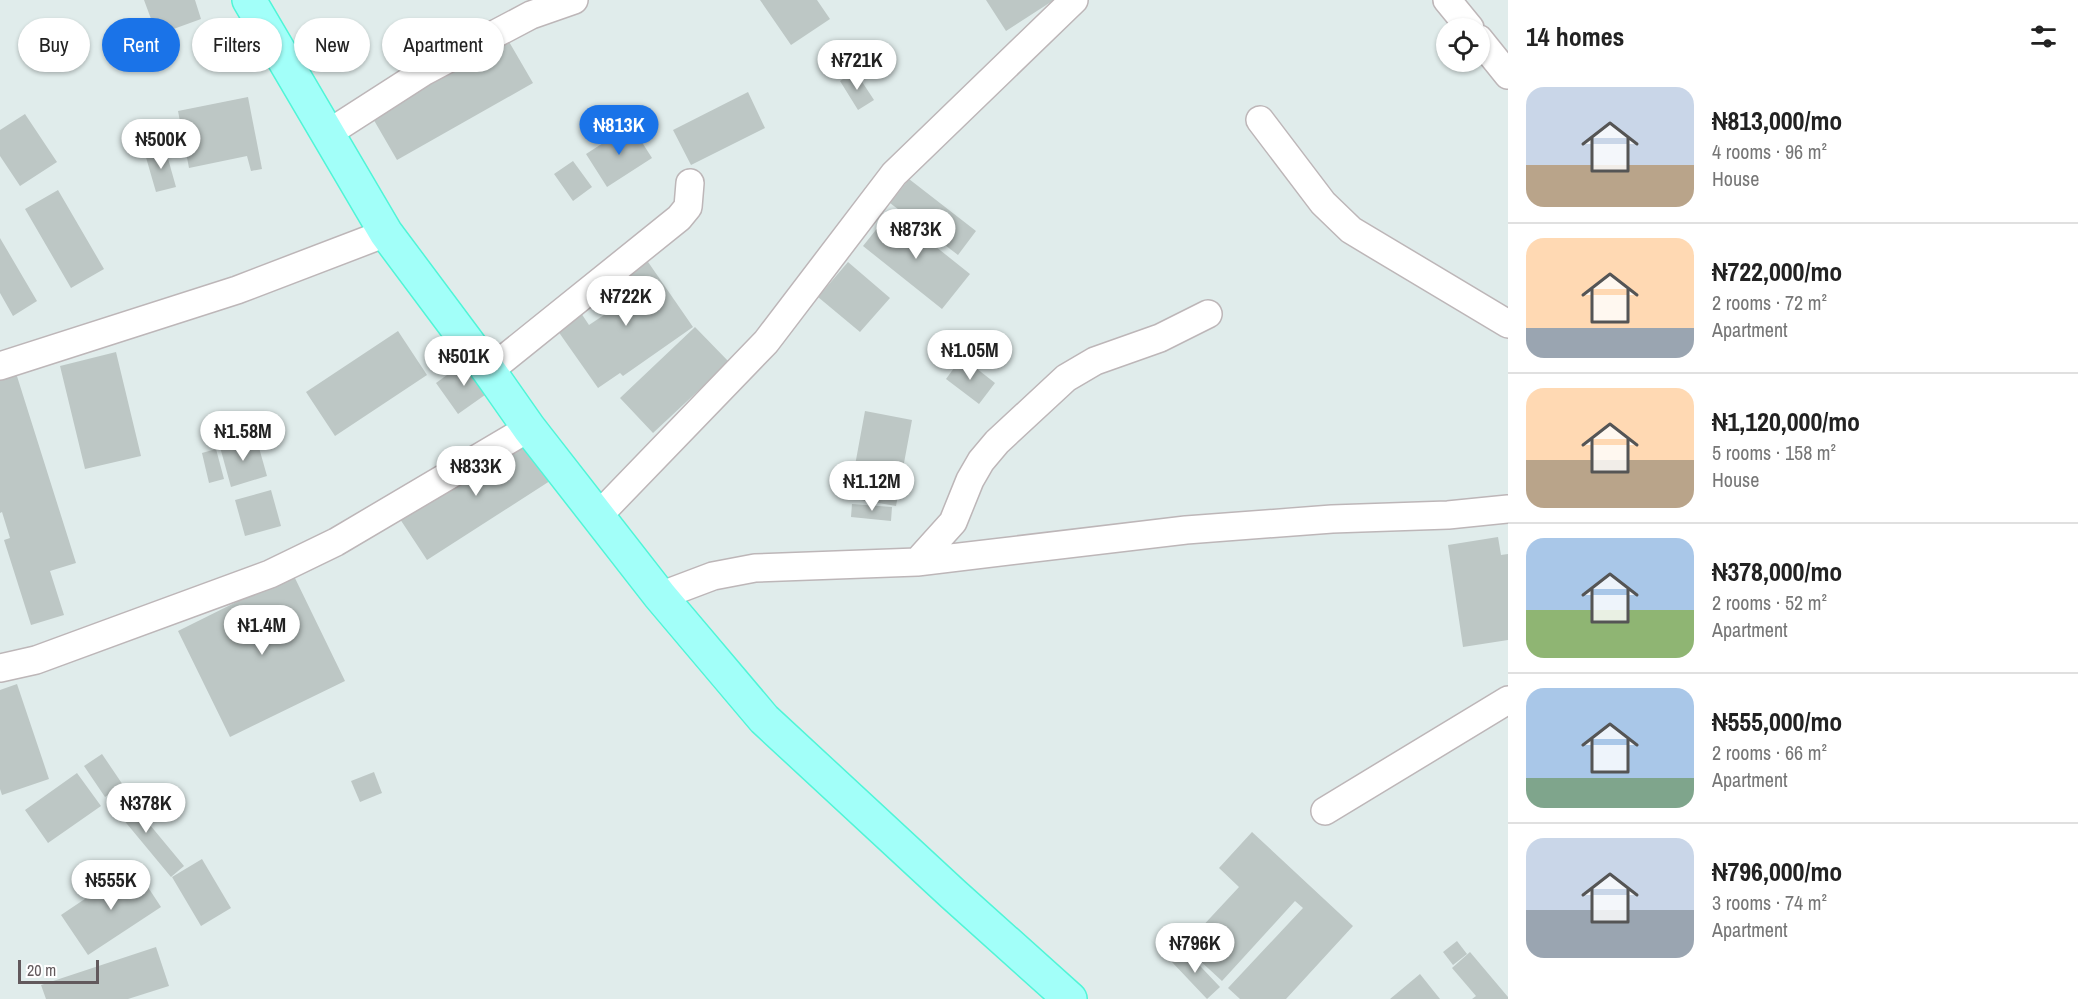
<!DOCTYPE html>
<html lang="en">
<head>
<meta charset="utf-8">
<style>
  :root { --surface:#fff; --page:#f6f6f6; --text:#222; --muted:#767676; --line:#e0e0e0; --accent:#1a73e8 }
  body { margin:0; font-family:"Archivo Narrow",sans-serif; background:var(--page); color:var(--text); height:100vh; display:flex; flex-direction:column; font-size:22px; white-space:nowrap }
  * { box-sizing:border-box; margin:0 }
  p { font-size:20px; color:var(--muted) }
  .icon { flex:none; width:33px; height:33px; fill:none; stroke:currentColor; stroke-width:2; stroke-linecap:round; stroke-linejoin:round }
  .map { position:relative; flex:1; overflow:hidden }
  .side { display:flex; flex-direction:column; background:var(--surface); width:570px }
  .side>* { flex:none }
  .guide { position:absolute; left:18px; top:18px; width:570px; height:54px; display:flex; gap:12px }
  .tools { position:absolute; left:1436px; top:18px; display:grid; gap:12px }
  .tools a { display:grid; place-items:center; width:54px; height:54px; border-radius:50%; background:var(--surface); box-shadow:0 2px 4px #0004; font-size:30px }
  .scale { position:absolute; left:18px; bottom:15px; width:81px; box-sizing:border-box; padding-left:6px; border:3px solid #62595c; border-top:0; font-size:16px; line-height:21px; white-space:nowrap; color:#62595c; -webkit-text-stroke:4px #fff; paint-order:stroke }
  .price { position:absolute; translate:-50% -51px; padding:0 14px; border-radius:21px; background:#fff; color:#222; font-size:20px; line-height:39px; filter:drop-shadow(0 2px 3px #0008) }
  .price::after { content:''; position:absolute; left:50%; top:36px; width:18px; height:14px; margin-left:-9px; background:inherit; clip-path:polygon(0 0,100% 0,50% 100%) }
  .price.selected { background:var(--accent); color:#fff }
  ul { padding:0; list-style:none }
  li { display:flex; align-items:center; gap:18px; height:150px; padding:0 18px }
  li+li { border-top:2px solid var(--line) }
  li span { display:grid; place-items:center; flex:none; width:168px; height:120px; border-radius:18px; color:#555 }
  li>.icon { margin-inline-start:auto }
  span .icon { width:72px; height:72px; fill:#fffc; stroke-width:1 }
  li b { font-size:26px }
  h2 { display:flex; justify-content:space-between; align-items:center; height:72px; padding:0 18px; font-size:26px }
  .pill { padding:0 21px; border-radius:27px; background:var(--surface); box-shadow:0 2px 4px #0004; font-size:21px; line-height:54px }
  .pill.selected { background:var(--accent); color:#fff }
  main { display:flex; flex:1; min-height:0 }
  .map>svg:first-child { display:block }
  .building { fill:#bdc7c5 }
  .lines { fill:none; stroke-linecap:round; stroke-linejoin:round }
  .minor-casing { stroke:#bdb6b8; stroke-width:30 }
  .major-casing { stroke:#50f5d7; stroke-width:36 }
  .minor { stroke:#fff; stroke-width:27 }
  .major { stroke:#a2fff9; stroke-width:33 }
</style>
</head>
<body>
<main>
<div class="map">
<svg width="1508" height="999" viewBox="0 0 1508 999">
  <rect width="100%" height="100%" fill="#e0eceb"/>
  <path class="building" d="M144 0H195L201 19 157 35Z
    M760 0H817L830 19 791 45Z
    M986 0H1054L1006 31Z
    M504 33 533 83 397 160 368 110Z
    M855 71 874 100 858 110 840 81Z
    M748 92 765 128 691 165 673 130Z
    M248 97 262 169 251 171 247 156 189 168 178 111Z
    M25 114 57 162 20 186 0 156V130Z
    M631 125 652 158 607 187 586 154Z
    M165 148 176 187 156 192 145 154Z
    M573 161 592 187 573 201 554 174Z
    M909 179 976 231 958 255 890 203Z
    M58 190 104 269 71 288 25 209Z
    M891 211 970 274 942 309 863 246Z
    M0 238 37 301 13 316 0 293Z
    M646 259 693 327 623 376 620 373 598 388 553 324 577 307 589 325 622 303 610 285Z
    M848 262 890 298 860 332 818 297Z
    M695 327 729 362 653 433 620 398Z
    M398 331 427 375 335 436 306 392Z
    M116 352 141 456 85 469 60 366Z
    M962 357 995 383 979 404 946 379Z
    M469 359 492 390 458 414 436 383Z
    M16 373 76 563 50 571 64 615 31 625 4 540 10 538 2 512 0 513V378Z
    M865 411 912 420 896 506 849 498Z
    M524 434 553 479 427 560 398 516Z
    M256 437 267 476 231 487 220 447Z
    M216 449 224 479 209 483 202 453Z
    M271 490 281 526 245 536 235 500Z
    M852 504 892 507 891 521 851 517Z
    M1498 537 1501 555 1508 554V640L1463 647 1448 545Z
    M293 574 345 681 230 737 178 631Z
    M17 684 49 779 2 795 0 789V690Z
    M102 754 123 785 105 797 84 766Z
    M374 772 382 793 360 802 351 781Z
    M77 773 101 806 48 843 25 810Z
    M121 790 184 866 171 877 108 801Z
    M1252 832 1353 926 1286 999H1240L1228 988 1303 908 1295 901 1222 981 1184 946 1239 887 1219 868Z
    M202 859 231 908 201 926 172 877Z
    M134 866 161 907 88 955 61 915Z
    M1457 941 1467 954 1453 965 1443 952Z
    M156 947 169 986 128 999H46L41 985Z
    M1184 949 1220 987 1207 999 1171 961Z
    M1470 952 1508 997V999H1472L1476 996 1452 968Z
    M1420 974 1440 999H1390Z"/>
  <g class="lines">
    <defs>
      <path id="minor" d="M1447 0 1470 28
        M1479 39 1508 75
        M1260 120 1323 203 1351 230 1508 324
        M327 134 425 71 531 15 574 0
        M0 366 237 290 386 233
        M489 371 679 218 688 207 690 183
        M598 516 766 342 894 174 1074 0
        M917 562 953 522 970 480 981 461 997 442 1066 378 1095 361 1160 338 1208 314
        M660 596 713 576 755 568 917 562 1186 530 1332 519 1448 515 1508 509
        M0 668 36 660 270 574 336 542 529 428
        M1325 811 1508 700"/>
      <path id="major" d="M249 0 386 233 489 371 529 428 660 596 764 719 953 894 1070 999"/>
    </defs>
    <use href="#minor" class="minor-casing"/>
    <use href="#major" class="major-casing"/>
    <use href="#minor" class="minor"/>
    <use href="#major" class="major"/>
  </g>
</svg>
<div class="tools">
<a><svg class="icon" aria-label="locate" viewBox="0 0 24 24"><circle cx="12" cy="12" r="6"/><path d="M12 2v4M12 18v4M2 12h4M18 12h4"/></svg></a>
</div>
<div class="scale">20 m</div>
<b class="price" style="left:857px;top:91px">₦721K</b>
<b class="price selected" style="left:619px;top:156px">₦813K</b>
<b class="price" style="left:161px;top:170px">₦500K</b>
<b class="price" style="left:916px;top:260px">₦873K</b>
<b class="price" style="left:626px;top:327px">₦722K</b>
<b class="price" style="left:970px;top:381px">₦1.05M</b>
<b class="price" style="left:464px;top:387px">₦501K</b>
<b class="price" style="left:243px;top:462px">₦1.58M</b>
<b class="price" style="left:476px;top:497px">₦833K</b>
<b class="price" style="left:872px;top:512px">₦1.12M</b>
<b class="price" style="left:262px;top:656px">₦1.4M</b>
<b class="price" style="left:146px;top:834px">₦378K</b>
<b class="price" style="left:111px;top:911px">₦555K</b>
<b class="price" style="left:1195px;top:974px">₦796K</b>
<div class="guide">
<a class="pill">Buy</a>
<a class="pill selected">Rent</a>
<a class="pill">Filters</a>
<a class="pill">New</a>
<a class="pill">Apartment</a>
</div>
</div>
<section class="side">
<h2>14 homes<svg class="icon" aria-label="filters" viewBox="0 0 24 24"><path d="M4 7h16M4 17h16"/><circle cx="9" cy="7" r="2"/><circle cx="15" cy="17" r="2"/></svg></h2>
<ul>
<li><span style="background:linear-gradient(#c9d6e8 65%,#b9a48a 0)"><svg class="icon" aria-label="home" viewBox="0 0 24 24"><path d="M3 11l9-7 9 7M6 9v11h12V9"/></svg></span><div><b>₦813,000/mo</b><p>4 rooms · 96 m²</p><p>House</p></div></li>
<li><span style="background:linear-gradient(#ffd9b3 75%,#9aa5b1 0)"><svg class="icon" aria-label="home" viewBox="0 0 24 24"><path d="M3 11l9-7 9 7M6 9v11h12V9"/></svg></span><div><b>₦722,000/mo</b><p>2 rooms · 72 m²</p><p>Apartment</p></div></li>
<li><span style="background:linear-gradient(#ffd9b3 60%,#b9a48a 0)"><svg class="icon" aria-label="home" viewBox="0 0 24 24"><path d="M3 11l9-7 9 7M6 9v11h12V9"/></svg></span><div><b>₦1,120,000/mo</b><p>5 rooms · 158 m²</p><p>House</p></div></li>
<li><span style="background:linear-gradient(#a9c7e8 60%,#8fb573 0)"><svg class="icon" aria-label="home" viewBox="0 0 24 24"><path d="M3 11l9-7 9 7M6 9v11h12V9"/></svg></span><div><b>₦378,000/mo</b><p>2 rooms · 52 m²</p><p>Apartment</p></div></li>
<li><span style="background:linear-gradient(#a9c7e8 75%,#7fa58c 0)"><svg class="icon" aria-label="home" viewBox="0 0 24 24"><path d="M3 11l9-7 9 7M6 9v11h12V9"/></svg></span><div><b>₦555,000/mo</b><p>2 rooms · 66 m²</p><p>Apartment</p></div></li>
<li><span style="background:linear-gradient(#c9d6e8 60%,#9aa5b1 0)"><svg class="icon" aria-label="home" viewBox="0 0 24 24"><path d="M3 11l9-7 9 7M6 9v11h12V9"/></svg></span><div><b>₦796,000/mo</b><p>3 rooms · 74 m²</p><p>Apartment</p></div></li>
</ul>
</section>
</main>
</body>
</html>
